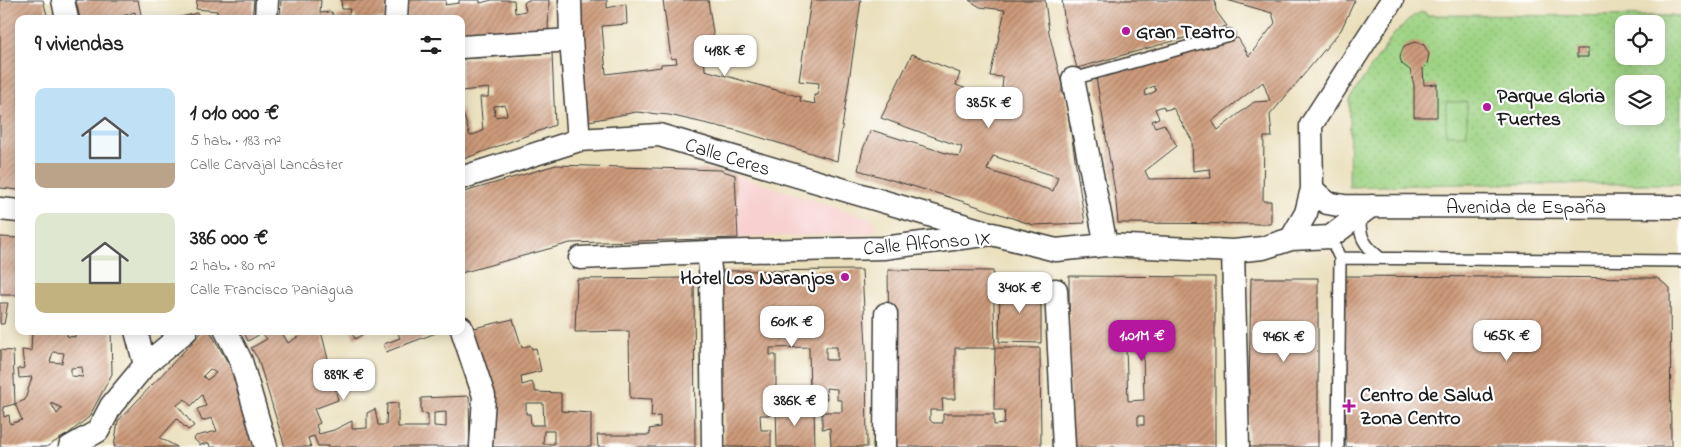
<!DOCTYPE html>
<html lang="es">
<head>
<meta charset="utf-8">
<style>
  :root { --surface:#fff; --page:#f2f2f2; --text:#222; --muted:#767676; --accent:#b5179e }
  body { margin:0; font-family:"Indie Flower",sans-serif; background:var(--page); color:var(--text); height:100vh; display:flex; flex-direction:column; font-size:19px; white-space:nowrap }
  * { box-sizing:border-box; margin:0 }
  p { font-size:16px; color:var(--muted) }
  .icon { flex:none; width:28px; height:28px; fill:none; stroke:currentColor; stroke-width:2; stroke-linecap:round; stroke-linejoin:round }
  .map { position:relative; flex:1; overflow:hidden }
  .details { position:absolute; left:15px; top:15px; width:450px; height:320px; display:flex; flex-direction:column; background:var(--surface); border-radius:10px; box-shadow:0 2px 12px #0003 }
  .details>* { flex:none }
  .tools { position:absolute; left:1615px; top:15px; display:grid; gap:10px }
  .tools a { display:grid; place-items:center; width:50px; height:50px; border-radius:10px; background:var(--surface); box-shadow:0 2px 12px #0003; font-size:25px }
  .price { position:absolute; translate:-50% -42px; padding:0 11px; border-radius:10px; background:#fff; color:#222; font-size:16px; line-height:32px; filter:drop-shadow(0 1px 2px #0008) }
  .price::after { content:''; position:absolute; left:50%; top:30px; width:15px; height:11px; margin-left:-8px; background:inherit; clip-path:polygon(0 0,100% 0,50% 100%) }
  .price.active { background:var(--accent); color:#fff }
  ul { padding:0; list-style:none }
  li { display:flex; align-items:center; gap:15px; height:125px; padding:0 20px }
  li span { display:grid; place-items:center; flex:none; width:140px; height:100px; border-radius:10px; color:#555 }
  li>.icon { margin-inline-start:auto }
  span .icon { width:60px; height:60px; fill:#fffc; stroke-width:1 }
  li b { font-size:21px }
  h2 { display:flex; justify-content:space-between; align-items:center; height:60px; padding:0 20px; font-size:21px }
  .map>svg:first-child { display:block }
  .built { fill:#f7d0cf }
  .grass { fill:url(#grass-dots); stroke:#5d7850; fill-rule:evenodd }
  .park { fill:url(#park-crowns); stroke:#5d7850 }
  .building { fill:url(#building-hatch); fill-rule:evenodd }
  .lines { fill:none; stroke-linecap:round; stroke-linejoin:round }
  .service-casing { stroke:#3b3934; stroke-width:14 }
  .minor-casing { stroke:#3b3934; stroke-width:25 }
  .service { stroke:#fff; stroke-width:11 }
  .minor { stroke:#fff; stroke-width:22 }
  .poi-dot { fill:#b5179e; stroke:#fff; stroke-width:2 }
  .labels { text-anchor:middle; stroke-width:4.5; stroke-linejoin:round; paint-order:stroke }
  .poi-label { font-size:20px; font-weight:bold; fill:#1c1c1c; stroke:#fff; text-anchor:start }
  .street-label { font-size:20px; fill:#1c1c1c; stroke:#fff }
</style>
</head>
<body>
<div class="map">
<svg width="1681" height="447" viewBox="0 0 1681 447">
  <defs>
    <pattern id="grass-dots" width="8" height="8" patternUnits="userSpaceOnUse" patternTransform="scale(1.25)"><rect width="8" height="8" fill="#9ed384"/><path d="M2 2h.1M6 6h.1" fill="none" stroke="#88b571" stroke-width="1.8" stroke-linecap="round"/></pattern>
    <pattern id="park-crowns" width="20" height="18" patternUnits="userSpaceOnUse" patternTransform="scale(1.25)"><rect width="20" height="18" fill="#9ed384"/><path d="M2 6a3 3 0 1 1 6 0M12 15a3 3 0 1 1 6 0" fill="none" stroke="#88b571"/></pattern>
    <pattern id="building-hatch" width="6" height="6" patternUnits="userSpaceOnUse" patternTransform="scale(1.25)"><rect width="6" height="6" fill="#cd9a7a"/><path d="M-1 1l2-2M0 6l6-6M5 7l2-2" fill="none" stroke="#a67d63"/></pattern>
  </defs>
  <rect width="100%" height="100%" fill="#fff"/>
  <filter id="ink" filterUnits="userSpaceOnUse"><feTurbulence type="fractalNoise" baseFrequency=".02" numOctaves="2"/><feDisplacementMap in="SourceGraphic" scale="10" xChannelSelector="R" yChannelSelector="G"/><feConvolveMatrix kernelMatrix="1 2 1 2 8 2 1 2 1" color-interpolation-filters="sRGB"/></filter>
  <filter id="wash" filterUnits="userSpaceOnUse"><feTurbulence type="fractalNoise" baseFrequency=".0096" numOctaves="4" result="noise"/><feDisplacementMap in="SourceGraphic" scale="20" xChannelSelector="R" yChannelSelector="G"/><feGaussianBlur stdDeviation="1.12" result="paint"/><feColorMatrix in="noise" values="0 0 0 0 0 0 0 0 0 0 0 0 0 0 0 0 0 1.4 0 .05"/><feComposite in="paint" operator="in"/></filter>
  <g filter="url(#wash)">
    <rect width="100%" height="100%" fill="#eadfbb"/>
    <path class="built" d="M556 165 720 170 871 219 875 223 876 228 873 233 866 234 570 243Z"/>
    <path class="grass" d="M1421 12H1425L1426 15 1681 16V184H1447L1349 187 1350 98 1394 34 1412 17ZM1624 24H1656V56H1624ZM1624 84H1656V116H1624Z"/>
    <path class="park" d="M1446 102H1467V135H1446Z"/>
    <g id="blocks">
      <path class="building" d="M0 0H43L48 19H19V190L0 188Z
        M76 0H138L142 19H136L135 12 119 17V19H80Z
        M197 0H254L252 19H217V11L196 9Z
        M281 0H321L320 13 332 12V17L349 14 350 9H342L341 0H387L385 19H356V16H352V19H280Z
        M408 0H446L445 5 459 3V0H480V3L492 0H514L515 13 526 11 524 3 528 0H549L548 31 461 38V19H406Z
        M577 0H607V8L626 4 627 24 602 26 606 74 661 67V64L677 63 676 58 671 59 663 0H708L716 53 704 54 705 70 801 97 800 101 815 104 814 95H818L819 83 799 81 811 0H861L837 161 739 131 669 115 636 112 584 122Z
        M969 0H1045L1049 33 1062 85V94H1065L1085 223 1033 225 946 196 858 170 863 149 871 130 959 157 962 147 881 118 912 54 960 73 956 85 1000 101 1002 90 1003 77 990 76 1005 10 980 7ZM993 156 1058 177 1053 191 987 170Z
        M1062 0H1215L1216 11 1227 26 1077 68 1065 26Z
        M1227 0H1355L1341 30 1270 115 1272 137H1264L1263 201H1271V224L1118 223 1115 192 1096 77 1143 63 1238 38 1249 56 1275 23 1272 13ZM1263 82 1270 101 1254 102 1218 130 1212 121ZM1154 86 1156 91 1146 96 1145 90ZM1163 106 1165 110 1173 108 1192 140 1193 171 1210 169 1211 178 1149 179 1145 171 1177 146 1164 124 1155 127 1152 121 1159 118 1155 109Z
        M198 13 197 19H176V18Z
        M1415 42 1424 45 1429 54 1427 64 1423 68 1424 85 1437 84V117H1414V85L1410 70 1402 64 1400 58 1401 53 1404 46Z
        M1577 49H1588V57H1577Z
        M552 53 555 125 461 160V107L470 136 483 131 480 97H488L489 88 461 91V59ZM505 105 507 115 495 117 494 106Z
        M556 165 720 170 735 175 738 238 570 243 461 273V193Z
        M0 237 19 238V295H0Z
        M862 270 866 348 867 447H831L830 428 822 429V412H842V400H837V389L826 388 827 399 810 400 809 347 770 348V355H776V391H771V415H760L761 430H771V447H724L725 400H719V271ZM826 347H837V360H826Z
        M888 270 993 271 995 348H955V399H942L943 410H930V420L933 423H943V414H994V425L1004 424 1005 410H994L995 348H1040L1041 447H894L889 347Z
        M1069 276 1215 277V447H1070ZM1126 348 1143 349 1144 400 1128 401ZM1138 416H1144V425H1138Z
        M1343 276 1657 278 1670 288 1671 447H1346Z
        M694 278 695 447H598L597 435H650L649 429 660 427V416L651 417 652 399 630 398 629 331 575 332 577 279Z
        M1251 278H1318V447H1248Z
        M1000 283 1041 287V343L999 342Z
        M0 303H8L4 324H0Z
        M513 319 522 348 530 345 532 349 536 348 541 371 521 376 522 385 532 382 536 392 561 393V411L591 413V447H492L470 329ZM526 403H543L544 425H531L530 414H526ZM544 431H554V444H543Z
        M32 331H67V336L75 337V331H111L112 374 89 417 68 434 46 447H0V350L13 351 15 404 3 407 4 417 9 415 10 424 22 420 15 404 25 400 32 377 19 378 18 369 24 368 22 350 31 351ZM53 352 64 353 62 363 50 362ZM82 367 83 377 71 376V368ZM51 403 62 408 57 414Z
        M203 331H210L232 370 254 447H210L209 443 200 445 194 439 196 436 217 431 212 418 202 421 197 409 206 406 202 395 191 406 185 399 177 405 194 426 188 430 177 419 160 438 177 447H114L118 421ZM210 369 216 373 207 380 203 376Z
        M243 331H281L288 343 299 336 297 331H321L338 400 314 409 320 423 316 425 319 434 334 430 352 421V429L367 428V413L375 409 378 425H386L387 404 398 403V427H428V414L421 413V398L469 396 470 447H327L328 446H318L314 436 308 438 311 447H285L258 359 251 348 267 339 262 333 248 341ZM446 412V427L434 426V413Z
        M351 331H368L355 339Z
        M397 331H441L386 352 384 344 400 338Z
        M776 406 814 408 815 447H777Z"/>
    </g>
  </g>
  <g filter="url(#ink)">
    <use href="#blocks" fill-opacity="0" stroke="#3b3934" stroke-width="1"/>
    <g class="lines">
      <defs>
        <path id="service" d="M1073 79 1229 35
          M1361 215C1357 235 1365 246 1380 258
          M1330 237 1340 258 1338 447
          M1340 258 1681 261"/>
        <path id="minor" d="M63 0 67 19
          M570 0 571 40 579 140
          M266 19 267 0
          M396 19 397 0
          M461 47 571 40
          M1073 79 1106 245
          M461 178 579 140 659 135 983 231
          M1312 189 1327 203 1344 206 1681 207
          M0 209 19 211
          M1330 237 1371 206
          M1291 239 1306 213 1312 189 1311 125 1392 0
          M1233 251 1238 447
          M708 252 711 278 713 447
          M580 258 708 252 883 248 992 234 1056 250 1106 245 1233 251 1263 248 1291 239 1330 237
          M1056 290 1064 447
          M461 327 484 396 481 447
          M136 331 145 365
          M226 331 241 361 266 447
          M70 447 98 431 111 406 145 365 186 331
          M885 447 886 314"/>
      </defs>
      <use href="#service" class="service-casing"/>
      <use href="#minor" class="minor-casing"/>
      <use href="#service" class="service"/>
      <use href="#minor" class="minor"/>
    </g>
  </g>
  <g class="poi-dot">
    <circle cx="1126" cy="31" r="5"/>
    <circle cx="1487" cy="107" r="5"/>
    <circle cx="845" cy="277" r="5"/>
    <path d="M1346.5 398.5h5v5h5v5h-5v5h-5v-5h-5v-5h5z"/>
  </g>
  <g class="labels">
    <g class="poi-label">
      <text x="1136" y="38">Gran Teatro</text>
      <text x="1497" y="102">Parque Gloria<tspan x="1497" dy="23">Fuertes</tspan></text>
      <text x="835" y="284" text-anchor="end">Hotel Los Naranjos</text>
      <text x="1360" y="401">Centro de Salud<tspan x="1360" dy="23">Zona Centro</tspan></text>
    </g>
    <g class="street-label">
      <text transform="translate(728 156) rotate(17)" y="7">Calle Ceres</text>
      <text x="1526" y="213">Avenida de España</text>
      <text transform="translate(927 242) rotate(-5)" y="7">Calle Alfonso IX</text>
    </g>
  </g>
</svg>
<div class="tools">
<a><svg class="icon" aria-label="locate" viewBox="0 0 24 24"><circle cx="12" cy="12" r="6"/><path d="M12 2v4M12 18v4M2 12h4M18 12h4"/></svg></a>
<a><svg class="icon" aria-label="layers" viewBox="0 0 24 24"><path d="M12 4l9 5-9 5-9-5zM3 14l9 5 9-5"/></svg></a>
</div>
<b class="price" style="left:725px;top:77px">418K €</b>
<b class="price" style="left:989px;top:129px">385K €</b>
<b class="price" style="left:1020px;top:314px">340K €</b>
<b class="price" style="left:792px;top:348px">601K €</b>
<b class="price active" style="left:1142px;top:362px">1.01M €</b>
<b class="price" style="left:1507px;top:362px">465K €</b>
<b class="price" style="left:1284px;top:363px">946K €</b>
<b class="price" style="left:344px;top:401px">889K €</b>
<b class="price" style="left:795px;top:427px">386K €</b>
<section class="details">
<h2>9 viviendas<svg class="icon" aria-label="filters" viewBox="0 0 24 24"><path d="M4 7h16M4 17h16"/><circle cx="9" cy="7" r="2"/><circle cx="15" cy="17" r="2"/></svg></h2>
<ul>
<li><span style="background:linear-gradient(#bfe0f5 75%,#b9a48a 0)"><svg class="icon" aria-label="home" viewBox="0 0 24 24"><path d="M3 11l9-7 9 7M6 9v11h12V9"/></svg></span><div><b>1 010 000 €</b><p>5 hab. · 183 m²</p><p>Calle Carvajal Lancáster</p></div></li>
<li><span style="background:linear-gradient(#dfe7d0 70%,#c2b280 0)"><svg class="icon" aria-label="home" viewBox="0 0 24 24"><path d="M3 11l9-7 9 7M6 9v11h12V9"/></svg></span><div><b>386 000 €</b><p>2 hab. · 80 m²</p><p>Calle Francisco Paniagua</p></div></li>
</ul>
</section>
</div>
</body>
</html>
